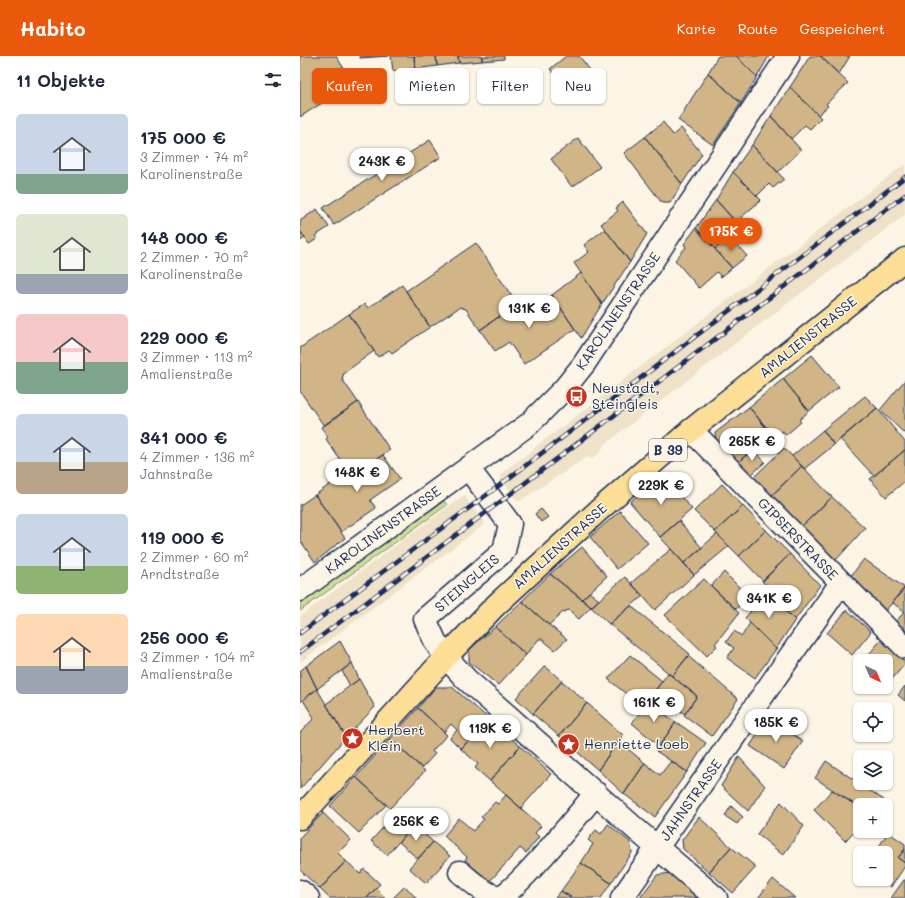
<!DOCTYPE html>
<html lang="de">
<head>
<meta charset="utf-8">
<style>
  :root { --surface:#fff; --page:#f2f2f3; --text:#1f2937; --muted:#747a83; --accent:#ea580c }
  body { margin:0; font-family:Mali,sans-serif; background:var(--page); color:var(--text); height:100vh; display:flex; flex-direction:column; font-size:15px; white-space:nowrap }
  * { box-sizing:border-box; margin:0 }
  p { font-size:13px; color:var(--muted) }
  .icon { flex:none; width:22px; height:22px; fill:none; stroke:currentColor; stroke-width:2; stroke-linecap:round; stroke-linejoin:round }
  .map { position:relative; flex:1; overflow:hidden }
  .sheet { display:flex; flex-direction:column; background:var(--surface); width:300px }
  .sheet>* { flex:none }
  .hud { position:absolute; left:12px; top:12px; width:380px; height:36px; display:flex; gap:8px }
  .needle { width:26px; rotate:136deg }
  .fabs { position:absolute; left:553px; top:598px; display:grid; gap:8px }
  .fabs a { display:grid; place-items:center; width:40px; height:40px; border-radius:6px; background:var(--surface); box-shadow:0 1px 3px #0004; font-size:20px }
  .price { position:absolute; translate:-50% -34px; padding:0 9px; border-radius:14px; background:#fff; color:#222; font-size:13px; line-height:26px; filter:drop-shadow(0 1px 2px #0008) }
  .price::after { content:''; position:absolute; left:50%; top:24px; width:12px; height:9px; margin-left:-6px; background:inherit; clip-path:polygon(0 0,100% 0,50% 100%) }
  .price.selected { background:var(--accent); color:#fff }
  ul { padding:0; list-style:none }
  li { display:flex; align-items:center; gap:12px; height:100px; padding:0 16px }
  li span { display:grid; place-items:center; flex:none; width:112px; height:80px; border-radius:6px; color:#555 }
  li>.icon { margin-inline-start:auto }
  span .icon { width:48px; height:48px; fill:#fffc; stroke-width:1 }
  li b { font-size:17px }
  h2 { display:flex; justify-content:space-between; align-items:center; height:48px; padding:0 16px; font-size:17px }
  .pill { padding:0 14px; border-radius:6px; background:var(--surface); box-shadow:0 1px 3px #0004; font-size:14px; line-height:36px }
  .pill.selected { background:var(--accent); color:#fff }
  header { display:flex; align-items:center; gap:24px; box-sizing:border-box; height:56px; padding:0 20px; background:var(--accent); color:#fff }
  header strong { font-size:19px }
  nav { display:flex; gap:22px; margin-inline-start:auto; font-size:14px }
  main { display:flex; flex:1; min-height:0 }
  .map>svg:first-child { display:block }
  .built { fill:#efe2c8 }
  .green { fill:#cfdf93; stroke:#758778 }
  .building { fill:#d1b586; stroke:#1b2f5e }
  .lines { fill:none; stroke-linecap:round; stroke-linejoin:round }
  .minor-casing { stroke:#1b2f5e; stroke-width:25 }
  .major-casing { stroke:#1b2f5e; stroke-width:25 }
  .minor { stroke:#fcf5e5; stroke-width:22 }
  .major { stroke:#fdde96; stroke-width:22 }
  .rail-casing { stroke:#1b2f5e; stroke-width:4.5 }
  .rail { stroke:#fcf5e5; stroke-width:3; stroke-dasharray:9; stroke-linecap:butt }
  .labels { text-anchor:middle; stroke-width:3; stroke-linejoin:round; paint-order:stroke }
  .shield { fill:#fcf5e5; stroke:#5e6a86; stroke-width:1 }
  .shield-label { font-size:13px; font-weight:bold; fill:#1b2f5e }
  .street-label { font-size:14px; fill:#1b2f5e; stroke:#fcf5e5 }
  .poi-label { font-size:14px; fill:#1b2f5e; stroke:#fcf5e5; text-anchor:start }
</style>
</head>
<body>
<header>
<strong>Habito</strong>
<nav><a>Karte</a><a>Route</a><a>Gespeichert</a></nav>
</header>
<main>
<section class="sheet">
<h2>11 Objekte<svg class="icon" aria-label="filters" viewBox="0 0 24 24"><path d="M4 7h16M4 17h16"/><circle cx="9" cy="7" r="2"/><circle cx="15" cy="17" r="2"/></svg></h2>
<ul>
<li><span style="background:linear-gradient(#c9d6e8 75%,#7fa58c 0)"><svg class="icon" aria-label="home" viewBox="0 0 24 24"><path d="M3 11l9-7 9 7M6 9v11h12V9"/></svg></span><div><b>175 000 €</b><p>3 Zimmer · 74 m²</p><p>Karolinenstraße</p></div></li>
<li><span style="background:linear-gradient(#dfe7d0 75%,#9aa5b1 0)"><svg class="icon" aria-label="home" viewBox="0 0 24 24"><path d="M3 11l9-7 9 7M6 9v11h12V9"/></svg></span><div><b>148 000 €</b><p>2 Zimmer · 70 m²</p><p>Karolinenstraße</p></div></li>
<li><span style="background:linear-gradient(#f6c9c9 60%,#7fa58c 0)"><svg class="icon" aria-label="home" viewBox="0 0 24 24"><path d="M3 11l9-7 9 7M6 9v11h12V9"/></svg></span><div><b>229 000 €</b><p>3 Zimmer · 113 m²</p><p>Amalienstraße</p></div></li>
<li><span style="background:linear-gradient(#c9d6e8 60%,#b9a48a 0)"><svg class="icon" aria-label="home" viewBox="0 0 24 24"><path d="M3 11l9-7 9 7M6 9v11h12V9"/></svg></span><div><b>341 000 €</b><p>4 Zimmer · 136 m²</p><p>Jahnstraße</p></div></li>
<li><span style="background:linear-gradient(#c9d6e8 65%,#8fb573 0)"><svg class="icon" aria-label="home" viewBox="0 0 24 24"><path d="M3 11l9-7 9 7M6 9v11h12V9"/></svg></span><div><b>119 000 €</b><p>2 Zimmer · 60 m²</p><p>Arndtstraße</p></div></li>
<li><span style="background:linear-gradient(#ffd9b3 65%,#9aa5b1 0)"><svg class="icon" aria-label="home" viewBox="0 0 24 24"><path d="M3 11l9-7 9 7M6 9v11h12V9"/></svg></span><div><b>256 000 €</b><p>3 Zimmer · 104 m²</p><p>Amalienstraße</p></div></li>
</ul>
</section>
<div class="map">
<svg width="605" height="842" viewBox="0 0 605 842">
  <rect width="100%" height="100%" fill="#fcf5e5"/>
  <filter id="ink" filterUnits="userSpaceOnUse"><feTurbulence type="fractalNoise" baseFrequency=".025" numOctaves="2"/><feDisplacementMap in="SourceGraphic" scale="8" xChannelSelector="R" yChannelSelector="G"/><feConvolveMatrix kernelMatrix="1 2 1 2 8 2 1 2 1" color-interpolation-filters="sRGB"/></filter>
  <g filter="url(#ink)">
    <path class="built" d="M605 108V159L467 263 304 389 300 397 292 403 287 401 218 446 199 419Z
      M164 439 185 468 0 606V560Z"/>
    <path class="green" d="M144 445 147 449 0 555V546Z"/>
    <path class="building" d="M0 0H36L53 27 0 61Z
      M59 0H89L60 2Z
      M91 0H114L115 13 93 15Z
      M114 0H136L137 10 115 13Z
      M136 0H158L159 7 137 10Z
      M158 0H182V5L159 7Z
      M182 0H204V3L182 5Z
      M266 0H279L295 20 272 39 250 13Z
      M418 0H436L457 21 441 47 408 17Z
      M436 0H469L457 21Z
      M510 0H520L548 27 526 48 528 50 518 59 490 31Z
      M520 0H550L539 18Z
      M408 17 441 47 413 89 378 64Z
      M490 31 521 62 510 73 505 69 491 83 471 60Z
      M471 60 501 94 478 116 452 89Z
      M363 66 373 79 381 72 402 98 382 128 345 81Z
      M345 81 382 128 370 147H362L324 97Z
      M278 82 300 111 272 131 251 103Z
      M130 84 141 101 34 169 23 152Z
      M452 89 484 123 473 132 469 128 457 140 433 116Z
      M433 116 461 144 436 166 416 144Z
      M416 144 439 170 415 193 396 172Z
      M323 146 347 178 330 206 301 168 318 155 316 152Z
      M17 153 29 171 15 180 17 183 9 188 0 175V165Z
      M396 172 432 212 421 221 417 216 399 232 375 204 386 191 384 188Z
      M305 173 330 206 302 248 274 207 289 196 284 189Z
      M0 175 5 182 0 185Z
      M429 180 447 200 432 212 415 193Z
      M176 187 217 248 180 274 166 253 160 251 130 271 106 235Z
      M281 217 302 248 281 282 252 239Z
      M102 229 130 271 92 297 89 294 78 301 49 258 65 248 68 252Z
      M252 239 275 273 224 308 209 286 195 295 180 274 217 248 224 258Z
      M49 258 74 295 44 317 42 323 58 346 24 370 0 335V292Z
      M512 299 539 331 509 355 483 323Z
      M483 323 509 355 499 364 501 366 486 379 483 375 474 382 449 351Z
      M605 324V378L580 354Z
      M565 340 577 352 534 389 523 374Z
      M58 346 90 394 51 420 26 383 28 381 21 371Z
      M449 351 472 378 438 406 416 384 415 377Z
      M577 352 605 386V394L574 420 540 383Z
      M523 374 534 389 504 413 492 400Z
      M484 392 502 410 470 441 453 422Z
      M453 393 465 406 451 419 438 406Z
      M605 394V425L586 441 570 423Z
      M83 399 100 423 70 444 76 452 41 476 15 439 48 416 51 420Z
      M502 410 532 441 502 470 470 441Z
      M361 419 392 453 360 481 330 446Z
      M422 428 443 450 415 476 394 455Z
      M15 439 45 482 15 506 0 484V449Z
      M532 441 565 472 536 504 502 470Z
      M443 450 466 474 439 500 415 476Z
      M241 453 248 461 241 466 235 458Z
      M320 455 348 487 317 513 290 481Z
      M379 465 402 492 384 507 360 481Z
      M466 474 490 498 463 525 439 500Z
      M417 478 429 490 394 519 384 507Z
      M282 491 307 520 282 543 250 518Z
      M371 493 394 519 355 554 331 527Z
      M490 498 520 529 495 564 468 538 471 535 462 525Z
      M564 503 605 532 585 555 550 521Z
      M424 516 448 540 436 553 411 530Z
      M250 518 291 551 279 563 269 554 263 556 249 569 222 545Z
      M325 521 343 540 309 568 291 551Z
      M404 523 439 557 415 588 417 590 407 600 365 559Z
      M605 531V555L604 556 592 546Z
      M289 536 299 544 291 551 282 543Z
      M460 537 465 542 468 538 495 564 476 593 445 562 451 555 446 551Z
      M222 545 249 569 267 583 255 594 242 583H239L226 599 195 571Z
      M331 550 390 598 372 620 309 568Z
      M547 554 571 576 552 599 527 577Z
      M605 555V578L594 568Z
      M450 567 476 593 455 622 427 602 434 592 426 586 434 575 442 580Z
      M195 571 226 599 198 629 169 606V594Z
      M581 584 605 606V608L587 629 586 628V605H563Z
      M40 585 52 607 17 633 6 610Z
      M330 599 362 625 343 652 308 623Z
      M388 600 438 643 412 680 384 659 397 640 372 620Z
      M52 607 59 623 50 630 42 615Z
      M6 610 17 633 0 646V615Z
      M245 610 262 625 233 658 216 642Z
      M368 617 397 640 385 658 354 636Z
      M59 623 75 651 46 681 26 648Z
      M262 625 287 647 259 680 233 658Z
      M605 630V645L598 639Z
      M136 631H152L188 662 161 693 150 682 157 674 151 668 144 676 118 652Z
      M17 633 46 681 0 733V677L14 662 3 644Z
      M347 646 376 666 359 690 332 667Z
      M287 647 323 679 298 714 259 680Z
      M118 652 147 679 132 695 135 698 122 712 90 683Z
      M188 662 220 690 190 725 175 712 178 708 161 693Z
      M468 662 503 685 484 713 450 690Z
      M376 666 406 687 387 716 356 695Z
      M90 683 125 715 90 752 56 721Z
      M318 685 345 707 324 738 298 714Z
      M220 690 251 718 221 752 190 725Z
      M439 701 465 730 448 755 421 730Z
      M371 705 387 716 355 761 324 738 345 707 360 719Z
      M526 705 584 744 579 749H560V752L515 722Z
      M56 721 86 749 59 777 30 750Z
      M532 734 560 752V769L545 785 514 754Z
      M206 739 241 770 235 777 239 781 226 797 220 792 189 826 165 804 167 801 144 780 159 762 173 775 184 763 181 761 195 746 198 748Z
      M481 746 504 770 483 799 457 778Z
      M431 750 443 761 437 768 425 760Z
      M97 756 112 771 87 799 71 785Z
      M23 757 51 784 38 797 46 805 20 833 0 814V781Z
      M399 761 431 791 409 816 383 793 382 784Z
      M308 768 330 786 332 797 311 827 281 807 293 788 288 784 296 774 301 778Z
      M115 769 133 786 118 803 99 786Z
      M588 776 605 788V793L598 802 605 807V810L591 831 580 823H586V797H575Z
      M133 786 150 800 126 827 109 812Z
      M431 791 456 811 433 837 409 816Z
      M605 793V807L598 802Z
      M46 805 60 818 64 813 80 828 67 842H29L20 833Z
      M281 807 311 827 301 842H272L261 835Z
      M371 817 399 842H340L357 819Z
      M473 823 495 842H458Z
      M604 824H605V842H591Z
      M105 830 116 842H93Z
      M76 832 86 842H67Z
      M261 835 272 842H255Z"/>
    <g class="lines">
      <defs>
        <path id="minor" d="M391 374 605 591
          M168 412 210 468 204 495 125 563 136 587 146 601 166 623 339 776 416 842
          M0 534 229 368 264 333 284 308 488 0
          M160 816C169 823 188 842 201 840 215 837 283 753 296 737
          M0 835 8 842
          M322 842 541 527"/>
        <path id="major" d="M0 762 146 601 195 550 298 455 391 374 605 203"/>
      </defs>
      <use href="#minor" class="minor-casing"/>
      <use href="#major" class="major-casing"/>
      <use href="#minor" class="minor"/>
      <use href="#major" class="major"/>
      <defs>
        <path id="rail" d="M0 577 188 438 605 121
          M0 596 196 449 605 139"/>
      </defs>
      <use href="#rail" class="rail-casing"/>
      <use href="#rail" class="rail"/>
    </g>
  </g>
  <defs>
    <symbol id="bus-disc" viewBox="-11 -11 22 22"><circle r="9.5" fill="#c8321e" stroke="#fcf5e5"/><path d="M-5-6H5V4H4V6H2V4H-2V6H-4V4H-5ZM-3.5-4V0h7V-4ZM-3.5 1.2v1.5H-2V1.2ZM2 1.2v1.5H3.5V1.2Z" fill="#fff"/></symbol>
    <symbol id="sight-disc" viewBox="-11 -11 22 22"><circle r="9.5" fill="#c8321e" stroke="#fcf5e5"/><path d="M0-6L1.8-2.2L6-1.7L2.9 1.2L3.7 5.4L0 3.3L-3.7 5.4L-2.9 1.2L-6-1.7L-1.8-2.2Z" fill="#fff"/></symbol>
  </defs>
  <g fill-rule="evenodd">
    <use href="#bus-disc" x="264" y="328" width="25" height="25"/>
    <use href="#sight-disc" x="40" y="670" width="25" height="25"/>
    <use href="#sight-disc" x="256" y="676" width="25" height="25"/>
  </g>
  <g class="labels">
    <rect class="shield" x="349" y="383" width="38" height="22" rx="3"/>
    <g class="shield-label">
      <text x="368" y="399">B 39</text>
    </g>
    <g class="street-label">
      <text transform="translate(318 255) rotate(-56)" y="5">KAROLINENSTRASSE</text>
      <text transform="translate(508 281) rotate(-39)" y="5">AMALIENSTRASSE</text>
      <text transform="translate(83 474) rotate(-36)" y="5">KAROLINENSTRASSE</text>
      <text transform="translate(498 483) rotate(46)" y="5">GIPSERSTRASSE</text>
      <text transform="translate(260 490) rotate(-42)" y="5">AMALIENSTRASSE</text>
      <text transform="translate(167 527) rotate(-41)" y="5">STEINGLEIS</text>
      <text transform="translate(391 744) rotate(-55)" y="5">JAHNSTRASSE</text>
    </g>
    <g class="poi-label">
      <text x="292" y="337">Neustadt,<tspan x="292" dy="16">Steingleis</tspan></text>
      <text x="68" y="679">Herbert<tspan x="68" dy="16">Klein</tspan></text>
      <text x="284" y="693">Henriette Loeb</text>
    </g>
  </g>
</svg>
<div class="fabs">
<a><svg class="needle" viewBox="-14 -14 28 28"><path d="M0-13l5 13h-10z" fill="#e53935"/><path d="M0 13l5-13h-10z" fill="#747a83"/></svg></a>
<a><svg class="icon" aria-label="locate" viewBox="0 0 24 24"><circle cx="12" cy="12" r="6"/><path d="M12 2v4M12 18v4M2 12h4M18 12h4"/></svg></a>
<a><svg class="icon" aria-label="layers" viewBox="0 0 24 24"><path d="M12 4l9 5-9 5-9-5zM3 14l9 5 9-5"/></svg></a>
<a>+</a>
<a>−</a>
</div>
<b class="price" style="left:82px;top:126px">243K €</b>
<b class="price selected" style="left:431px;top:196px">175K €</b>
<b class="price" style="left:229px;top:273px">131K €</b>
<b class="price" style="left:452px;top:406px">265K €</b>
<b class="price" style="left:57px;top:437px">148K €</b>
<b class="price" style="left:361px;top:450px">229K €</b>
<b class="price" style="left:469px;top:563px">341K €</b>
<b class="price" style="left:354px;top:667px">161K €</b>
<b class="price" style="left:476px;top:687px">185K €</b>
<b class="price" style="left:190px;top:693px">119K €</b>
<b class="price" style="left:116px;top:786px">256K €</b>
<div class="hud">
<a class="pill selected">Kaufen</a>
<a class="pill">Mieten</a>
<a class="pill">Filter</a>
<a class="pill">Neu</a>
</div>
</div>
</main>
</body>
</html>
